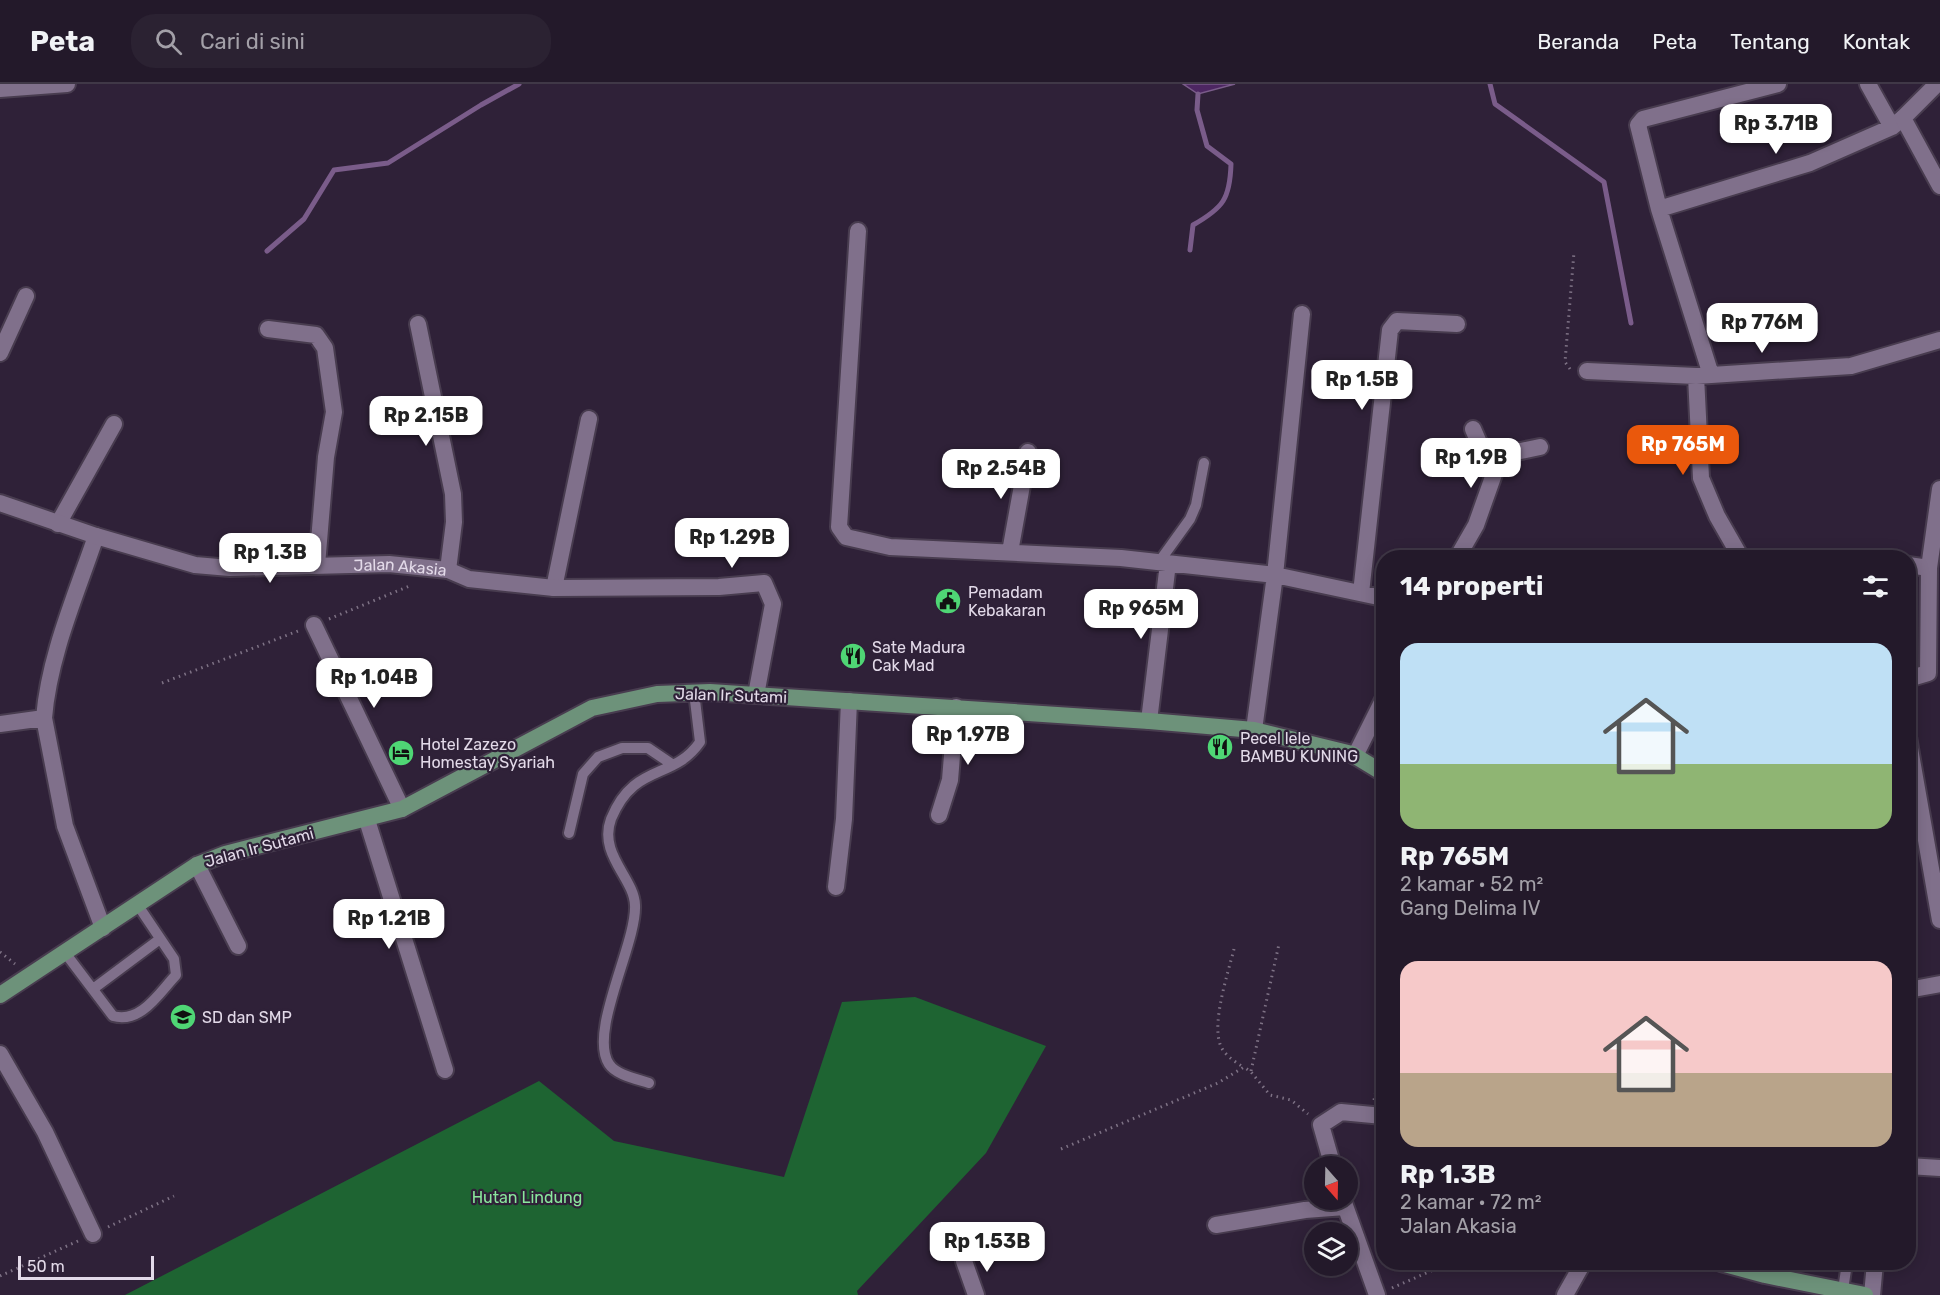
<!DOCTYPE html>
<html lang="id">
<head>
<meta charset="utf-8">
<style>
  :root { --surface:#23192a; --page:#2b2232; --text:#f1f3f6; --muted:#a3a0a8; --line:#403847; --accent:#ea580c }
  body { margin:0; font-family:Rubik,sans-serif; background:var(--page); color:var(--text); height:100vh; display:flex; flex-direction:column; font-size:22px; white-space:nowrap }
  * { box-sizing:border-box; margin:0 }
  p { font-size:20px; color:var(--muted) }
  .icon { flex:none; width:33px; height:33px; fill:none; stroke:currentColor; stroke-width:2; stroke-linecap:round; stroke-linejoin:round }
  .map { position:relative; flex:1; overflow:hidden }
  .panel { position:absolute; left:1376px; top:466px; width:540px; height:720px; display:flex; flex-direction:column; background:var(--surface); border-radius:24px; box-shadow:0 3px 15px #0003,0 0 0 2px var(--line) }
  .panel>* { flex:none }
  .needle { width:39px; rotate:160deg }
  .fabs { position:absolute; left:1304px; top:1072px; display:grid; gap:12px }
  .fabs a { display:grid; place-items:center; width:54px; height:54px; border-radius:50%; background:var(--surface); box-shadow:0 3px 15px #0003,0 0 0 2px var(--line); font-size:30px }
  .scale { position:absolute; left:18px; bottom:15px; width:136px; box-sizing:border-box; padding-left:6px; border:3px solid #e3dae9; border-top:0; font-size:16px; line-height:21px; white-space:nowrap; color:#e3dae9; -webkit-text-stroke:4px #2f2138; paint-order:stroke }
  .price { position:absolute; translate:-50% -51px; padding:0 14px; border-radius:12px; background:#fff; color:#222; font-size:20px; line-height:39px; filter:drop-shadow(0 2px 3px #0008) }
  .price::after { content:''; position:absolute; left:50%; top:36px; width:18px; height:14px; margin-left:-9px; background:inherit; clip-path:polygon(0 0,100% 0,50% 100%) }
  .price.active { background:var(--accent); color:#fff }
  ul { padding:0; list-style:none }
  li { display:grid; align-content:center; gap:12px; height:318px; padding:0 24px }
  li span { display:grid; place-items:center; height:186px; border-radius:18px; color:#555 }
  li>.icon { margin-inline-start:auto }
  span .icon { width:108px; height:108px; fill:#fffc; stroke-width:1 }
  li b { font-size:26px }
  h2 { display:flex; justify-content:space-between; align-items:center; height:72px; padding:0 24px; font-size:26px }
  header { display:flex; align-items:center; gap:36px; box-sizing:border-box; height:84px; padding:0 30px; background:var(--surface); border-bottom:2px solid var(--line) }
  header strong { font-size:28px }
  nav { display:flex; gap:33px; margin-inline-start:auto; font-size:21px }
  .search { width:420px; height:54px; background:var(--page); display:flex; align-items:center; gap:15px; box-sizing:border-box; padding:0 21px; border-radius:24px; color:var(--muted); font-size:22px }
  .map>svg:first-child { display:block }
  .forest { fill:#1e6432 }
  .water { fill:#4d2662; stroke:#7a5c8a; stroke-width:1.5 }
  .lines { fill:none; stroke-linecap:round; stroke-linejoin:round }
  .stream { stroke:#7a5c8a; stroke-width:5 }
  .service-casing { stroke:#483c4f; stroke-width:14 }
  .minor-casing { stroke:#483c4f; stroke-width:20 }
  .tertiary-casing { stroke:#483c4f; stroke-width:20 }
  .primary-casing { stroke:#483c4f; stroke-width:20 }
  .path { stroke:#7e7285; stroke-width:3; stroke-dasharray:1.5 4.5; stroke-linecap:butt }
  .service { stroke:#80708b; stroke-width:10 }
  .minor { stroke:#80708b; stroke-width:16 }
  .tertiary { stroke:#80708b; stroke-width:16 }
  .primary { stroke:#6d927a; stroke-width:16 }
  .labels { text-anchor:middle; stroke-width:4.5; stroke-linejoin:round; paint-order:stroke }
  .street-label { font-size:16px; fill:#e3dae9; stroke:#2f2138 }
  .poi-label { font-size:16px; fill:#e3dae9; stroke:#2f2138; text-anchor:start }
  .park-label { font-size:16px; fill:#8ae79d; stroke:#2f2138 }
</style>
</head>
<body>
<header>
<strong>Peta</strong>
<div class="search"><svg class="icon" aria-label="search" viewBox="0 0 24 24"><circle cx="10" cy="10" r="6"/><path d="M15 15l6 6"/></svg>Cari di sini</div>
<nav><a>Beranda</a><a>Peta</a><a>Tentang</a><a>Kontak</a></nav>
</header>
<div class="map">
<svg width="1940" height="1211" viewBox="0 0 1940 1211">
  <rect width="100%" height="100%" fill="#2f2138"/>
  <path class="forest" d="M915 913 1046 962 986 1069 857 1207 858 1211H125L539 997 614 1057 784 1093 842 918Z"/>
  <path class="water" d="M1183 0H1235L1198 10Z"/>
  <g class="lines">
    <path class="stream" d="M1490 0 1495 20 1604 98 1631 239
      M1190 166 1193 141C1223 124 1230 115 1231 80L1207 62 1197 26 1198 10
      M267 167 304 135 334 86 388 79 481 21 519 0"/>
    <defs>
      <path id="service" d="M1159 478 1190 435 1196 421 1204 379
        M569 749 583 690 598 673 622 664H648L673 681
        M66 870 113 932C141 940 159 909 176 891L174 875 137 820
        M93 905 160 855
        M649 999C637 995 616 991 609 980 588 948 637 859 635 821 634 794 598 770 611 735 634 678 673 697 700 658L694 608
        M1765 1191 1766 1179
        M1843 1206 1847 1179"/>
      <path id="minor" d="M1868 0 1892 43
        M0 5 67 0
        M1659 125 1810 79 1892 43 1903 34
        M858 147 839 443 846 453 890 463 1121 474 1275 491 1383 514
        M418 240 453 410 454 438 448 486
        M268 245 316 251 325 264 334 328 326 373 317 481
        M0 269 26 212
        M1587 287 1696 292 1851 282 1940 256
        M1711 291 1659 125 1638 41 1643 35 1778 0
        M1696 292 1701 394 1717 432 1741 474
        M1499 376 1516 368 1540 363
        M58 440 114 340
        M1010 468 1028 368
        M1457 474 1476 441 1499 376 1479 359 1473 345
        M1908 481 1929 484
        M554 504 589 335
        M1361 509 1390 246 1397 237 1457 240
        M314 541 402 725
        M44 634 65 742 103 844
        M1149 637 1168 479
        M0 640 44 634C49 572 76 511 96 452
        M1254 646 1275 491 1302 230
        M1355 672 1383 616
        M939 731 950 696 956 623
        M367 736 445 986
        M197 781 238 862
        M836 803 844 735 849 617
        M1908 906 1940 900
        M0 970 45 1048 93 1150
        M1333 1083 1321 1041 1341 1028 1383 1032
        M1343 1116 1377 1211
        M1216 1141 1305 1126 1345 1123
        M964 1177 976 1211
        M1565 1211 1583 1179"/>
      <g id="tertiary">
        <path d="M1937 0 1903 34 1940 102"/>
        <path id="s1" d="M0 419 96 452 195 481 230 484 389 480 448 486 469 495 554 504 719 503 764 499 773 520 756 611"/>
        <path d="M1908 595 1928 589 1929 484 1940 405"/>
        <path d="M1908 653 1940 836"/>
        <path d="M1908 1082 1940 1084"/>
        <path d="M1872 1211 1875 1179"/>
      </g>
      <path id="primary" d="M0 911 197 781 225 770 402 725 592 624 657 610 710 608 1149 637 1254 646 1352 670 1383 689
        M1721 1179 1765 1191 1865 1211"/>
    </defs>
    <use href="#service" class="service-casing"/>
    <use href="#minor" class="minor-casing"/>
    <use href="#tertiary" class="tertiary-casing"/>
    <use href="#primary" class="primary-casing"/>
    <path class="path" d="M1570 285 1565 278 1574 168
      M329 535 412 501
      M162 599 298 547
      M1234 865C1228 889 1212 937 1220 960 1223 970 1234 977 1243 983
      M0 868 15 880
      M1251 987 1279 860
      M1374 1016 1383 975
      M1061 1065 1218 999 1244 983 1251 988 1270 1011 1291 1016 1308 1030
      M108 1143 174 1112
      M0 1192 78 1157
      M1392 1204 1449 1179"/>
    <use href="#service" class="service"/>
    <use href="#minor" class="minor"/>
    <use href="#tertiary" class="tertiary"/>
    <use href="#primary" class="primary"/>
  </g>
  <defs>
    <symbol id="civic-disc" viewBox="-11 -11 22 22"><circle r="9.5" fill="#4fd675" stroke="#2f2138"/><path d="M-.6-6.5H3V-4.5H.6V-3L4-1V1h2V6H-6V1h2V-1L-.6-3ZM-1.2 2.5V6h2.4V2.5Z" fill="#111"/></symbol>
    <symbol id="restaurant-disc" viewBox="-11 -11 22 22"><circle r="9.5" fill="#4fd675" stroke="#2f2138"/><path d="M-5-6h1v4h1v-4h1v4h1v-4h1v5L-1.5 .5V6h-2V.5L-5-1ZM5-6V6H3V1.5H1.5Q1.5-4 5-6Z" fill="#111"/></symbol>
    <symbol id="hotel-disc" viewBox="-11 -11 22 22"><circle r="9.5" fill="#4fd675" stroke="#2f2138"/><path d="M-6-4.5h1.5V1H6V5H4.5V3h-9V5H-6ZM-4 0a1.8 1.8 0 1 1 3.6 0ZM.5 0V-2.5h3Q6-2.5 6 0Z" fill="#111"/></symbol>
    <symbol id="school-disc" viewBox="-11 -11 22 22"><circle r="9.5" fill="#4fd675" stroke="#2f2138"/><path d="M0-5L7-2L0 1L-7-2ZM-4 1L0 2.5L4 1V4Q0 6-4 4Z" fill="#111"/></symbol>
  </defs>
  <g fill-rule="evenodd">
    <use href="#civic-disc" x="933" y="502" width="30" height="30"/>
    <use href="#restaurant-disc" x="838" y="557" width="30" height="30"/>
    <use href="#restaurant-disc" x="1205" y="648" width="30" height="30"/>
    <use href="#hotel-disc" x="386" y="654" width="30" height="30"/>
    <use href="#school-disc" x="168" y="918" width="30" height="30"/>
  </g>
  <g class="labels">
    <g class="street-label">
      <text dy="6" stroke="none"><textPath href="#s1" startOffset="410">Jalan Akasia</textPath></text>
      <text transform="translate(731 611) rotate(2)" y="6">Jalan Ir Sutami</text>
      <text transform="translate(259 763) rotate(-15)" y="6">Jalan Ir Sutami</text>
    </g>
    <g class="poi-label">
      <text x="968" y="514">Pemadam<tspan x="968" dy="18">Kebakaran</tspan></text>
      <text x="872" y="569">Sate Madura<tspan x="872" dy="18">Cak Mad</tspan></text>
      <text x="1240" y="660">Pecel lele<tspan x="1240" dy="18">BAMBU KUNING</tspan></text>
      <text x="420" y="666">Hotel Zazezo<tspan x="420" dy="18">Homestay Syariah</tspan></text>
      <text x="202" y="939">SD dan SMP</text>
    </g>
    <g class="park-label">
      <text x="527" y="1119">Hutan Lindung</text>
    </g>
  </g>
</svg>
<div class="fabs">
<a><svg class="needle" viewBox="-14 -14 28 28"><path d="M0-13l5 13h-10z" fill="#e53935"/><path d="M0 13l5-13h-10z" fill="#a3a0a8"/></svg></a>
<a><svg class="icon" aria-label="layers" viewBox="0 0 24 24"><path d="M12 4l9 5-9 5-9-5zM3 14l9 5 9-5"/></svg></a>
</div>
<div class="scale">50 m</div>
<b class="price" style="left:1776px;top:71px">Rp 3.71B</b>
<b class="price" style="left:1762px;top:270px">Rp 776M</b>
<b class="price" style="left:1362px;top:327px">Rp 1.5B</b>
<b class="price" style="left:426px;top:363px">Rp 2.15B</b>
<b class="price active" style="left:1683px;top:392px">Rp 765M</b>
<b class="price" style="left:1471px;top:405px">Rp 1.9B</b>
<b class="price" style="left:1001px;top:416px">Rp 2.54B</b>
<b class="price" style="left:732px;top:485px">Rp 1.29B</b>
<b class="price" style="left:270px;top:500px">Rp 1.3B</b>
<b class="price" style="left:1141px;top:556px">Rp 965M</b>
<b class="price" style="left:374px;top:625px">Rp 1.04B</b>
<b class="price" style="left:968px;top:682px">Rp 1.97B</b>
<b class="price" style="left:389px;top:866px">Rp 1.21B</b>
<b class="price" style="left:987px;top:1189px">Rp 1.53B</b>
<section class="panel">
<h2>14 properti<svg class="icon" aria-label="filters" viewBox="0 0 24 24"><path d="M4 7h16M4 17h16"/><circle cx="9" cy="7" r="2"/><circle cx="15" cy="17" r="2"/></svg></h2>
<ul>
<li><span style="background:linear-gradient(#bfe0f5 65%,#8fb573 0)"><svg class="icon" aria-label="home" viewBox="0 0 24 24"><path d="M3 11l9-7 9 7M6 9v11h12V9"/></svg></span><div><b>Rp 765M</b><p>2 kamar · 52 m²</p><p>Gang Delima IV</p></div></li>
<li><span style="background:linear-gradient(#f6c9c9 60%,#b9a48a 0)"><svg class="icon" aria-label="home" viewBox="0 0 24 24"><path d="M3 11l9-7 9 7M6 9v11h12V9"/></svg></span><div><b>Rp 1.3B</b><p>2 kamar · 72 m²</p><p>Jalan Akasia</p></div></li>
</ul>
</section>
</div>
</body>
</html>
